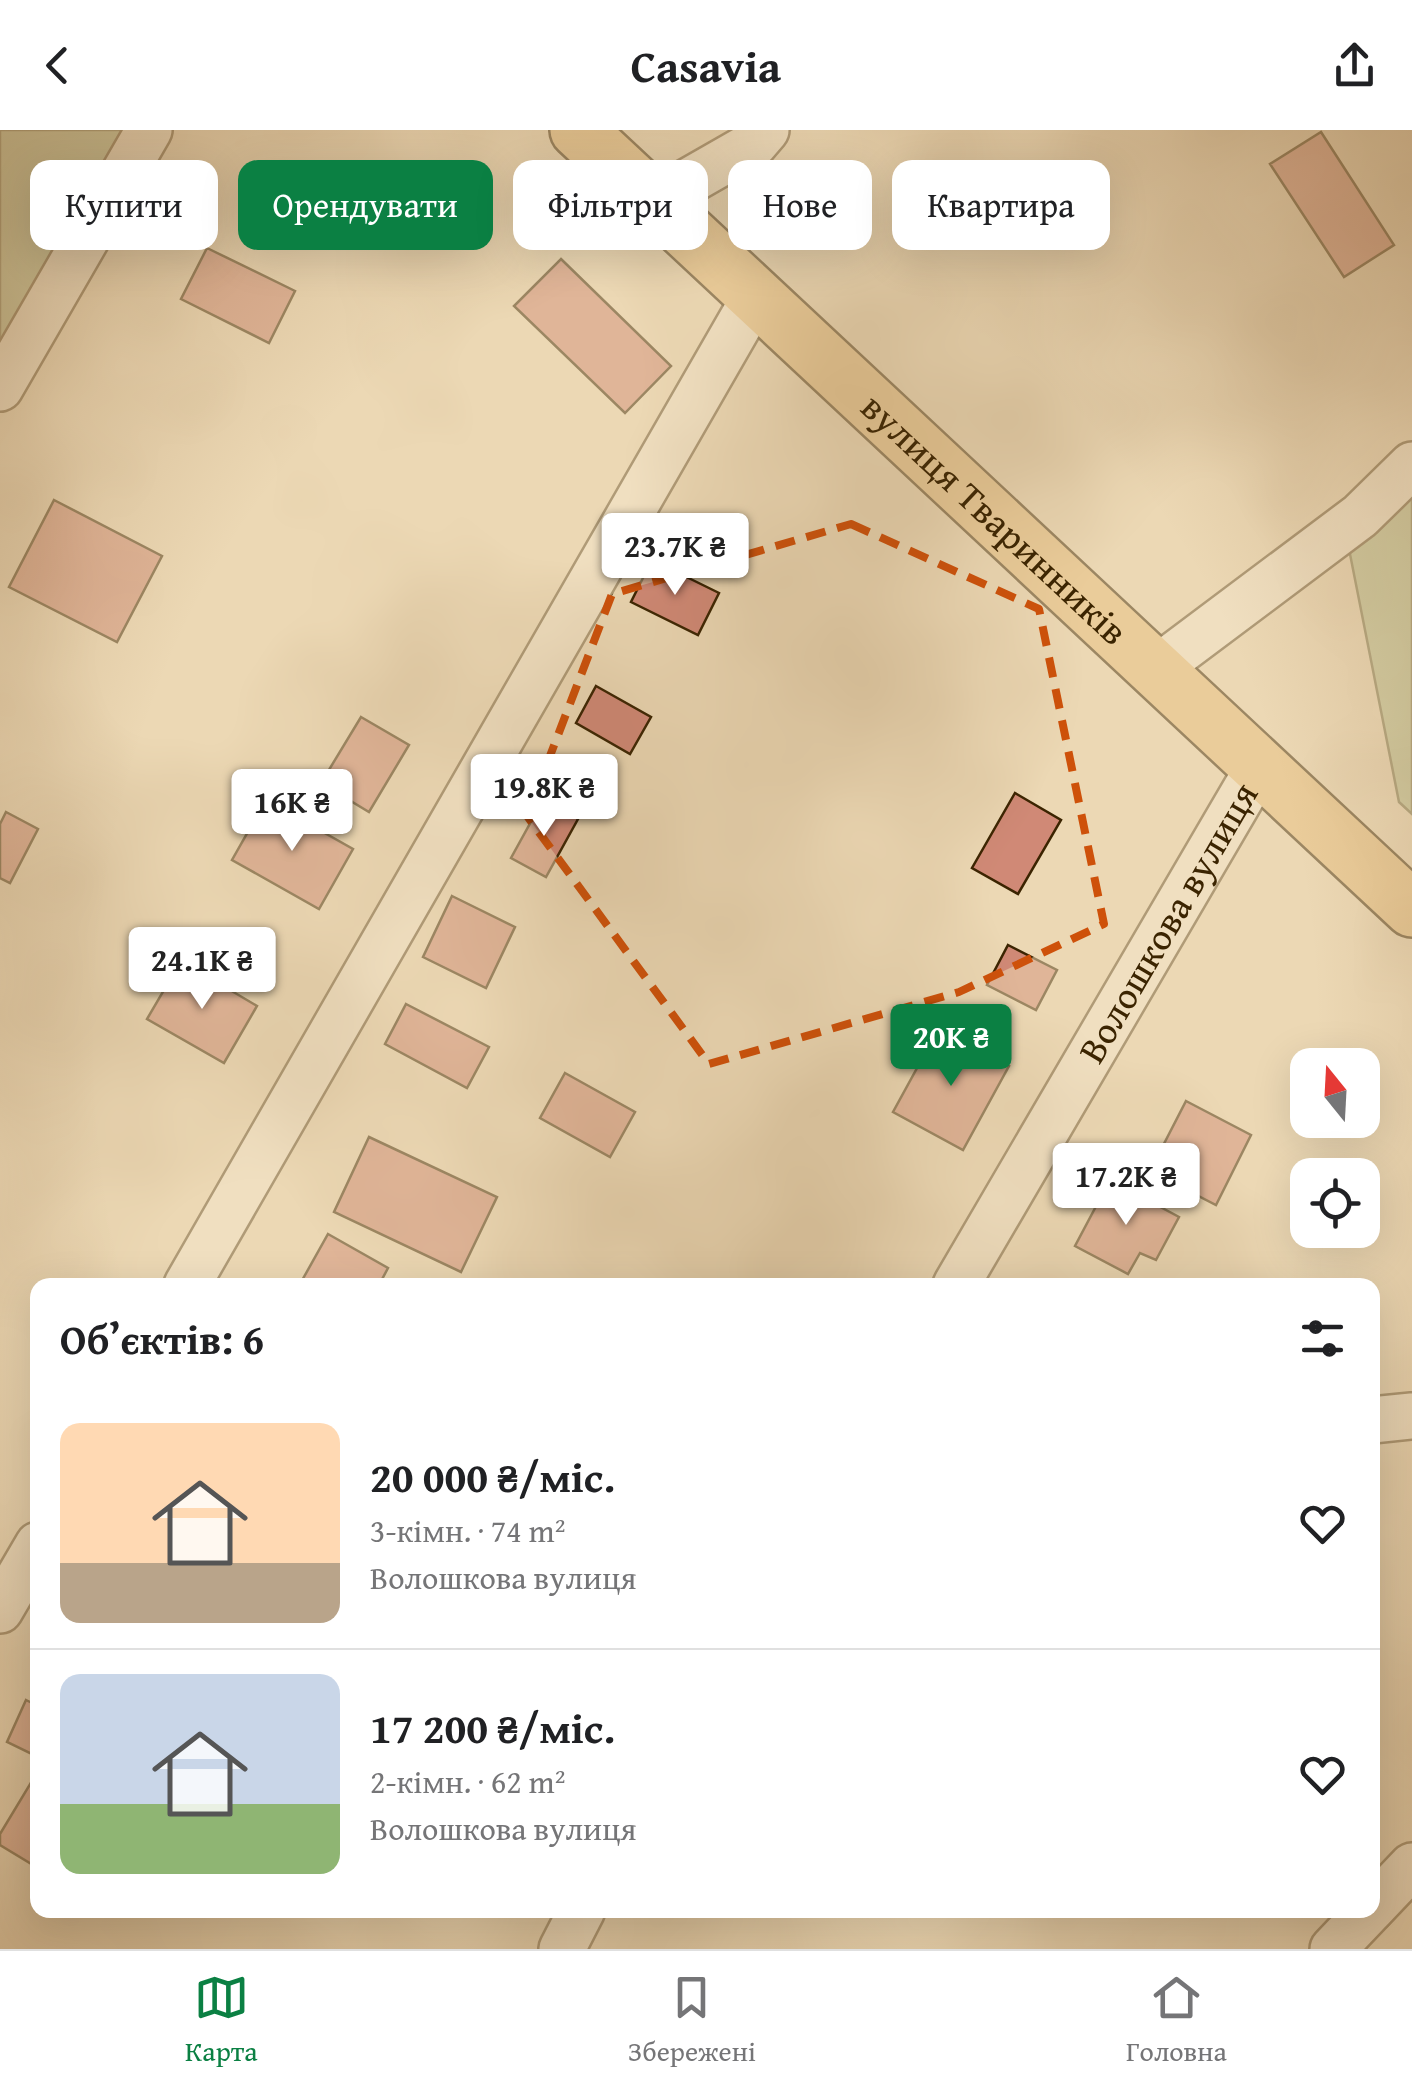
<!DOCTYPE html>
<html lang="uk">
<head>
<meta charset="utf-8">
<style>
  :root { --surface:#fff; --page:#f6f6f6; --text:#202124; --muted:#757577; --line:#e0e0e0; --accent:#0b8043 }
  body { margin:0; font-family:"Gentium Book Plus",serif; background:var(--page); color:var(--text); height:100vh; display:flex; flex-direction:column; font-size:38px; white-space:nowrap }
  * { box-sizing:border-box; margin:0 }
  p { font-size:32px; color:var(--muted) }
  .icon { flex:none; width:55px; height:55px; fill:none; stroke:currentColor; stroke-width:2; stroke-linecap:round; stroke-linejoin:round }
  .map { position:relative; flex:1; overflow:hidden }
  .drawer { position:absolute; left:30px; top:1148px; width:1350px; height:640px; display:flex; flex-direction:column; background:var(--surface); border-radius:20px; box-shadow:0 10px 40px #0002 }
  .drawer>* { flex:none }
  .guide { position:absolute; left:30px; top:30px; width:1352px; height:90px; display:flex; gap:20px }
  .needle { width:65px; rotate:342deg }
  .tools { position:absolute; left:1290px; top:918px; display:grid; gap:20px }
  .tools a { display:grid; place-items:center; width:90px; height:90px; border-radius:20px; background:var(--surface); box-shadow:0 10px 40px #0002; font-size:50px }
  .price { position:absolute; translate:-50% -85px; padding:0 22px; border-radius:10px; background:#fff; color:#222; font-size:32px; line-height:65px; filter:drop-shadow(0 2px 5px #0008) }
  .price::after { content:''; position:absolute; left:50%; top:60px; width:30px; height:22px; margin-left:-15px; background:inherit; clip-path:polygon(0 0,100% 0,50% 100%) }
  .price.selected { background:var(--accent); color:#fff }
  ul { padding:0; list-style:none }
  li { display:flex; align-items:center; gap:30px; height:250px; padding:0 30px }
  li+li { border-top:2px solid var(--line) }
  li span { display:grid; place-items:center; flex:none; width:280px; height:200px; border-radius:20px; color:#555 }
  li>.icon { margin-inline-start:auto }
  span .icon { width:120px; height:120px; fill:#fffc; stroke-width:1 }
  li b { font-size:42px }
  h2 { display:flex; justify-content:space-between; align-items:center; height:120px; padding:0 30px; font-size:42px }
  .pill { padding:0 35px; border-radius:20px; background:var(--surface); box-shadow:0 10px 40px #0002; font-size:35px; line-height:90px }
  .pill.selected { background:var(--accent); color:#fff }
  header { display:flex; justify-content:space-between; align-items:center; height:130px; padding:0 30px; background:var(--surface); font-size:45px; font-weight:700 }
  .tabs { display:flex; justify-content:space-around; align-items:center; height:140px; border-top:2px solid var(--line); background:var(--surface); font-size:28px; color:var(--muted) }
  .tabs a { display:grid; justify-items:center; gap:5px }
  .tabs .selected { color:var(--accent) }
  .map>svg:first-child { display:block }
  .green { fill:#b6bf8e; stroke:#787248; stroke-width:2.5 }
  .building { fill:#d08976; stroke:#3b2401; stroke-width:2.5 }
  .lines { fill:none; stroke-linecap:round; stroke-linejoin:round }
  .minor-casing { stroke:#67512e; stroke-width:50 }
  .major-casing { stroke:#3b2401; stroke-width:60 }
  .minor { stroke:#f3e6ce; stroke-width:45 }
  .major { stroke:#e6bc7a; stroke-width:55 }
  .marked { fill:none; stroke:#ce510a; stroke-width:8; stroke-dasharray:20 12; stroke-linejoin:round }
  .labels { text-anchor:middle; stroke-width:8; stroke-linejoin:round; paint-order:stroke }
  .street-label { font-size:38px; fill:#3b2401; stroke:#f3e6ce }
</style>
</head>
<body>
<header><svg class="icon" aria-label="back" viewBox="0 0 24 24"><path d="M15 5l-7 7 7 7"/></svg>Casavia<svg class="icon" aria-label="share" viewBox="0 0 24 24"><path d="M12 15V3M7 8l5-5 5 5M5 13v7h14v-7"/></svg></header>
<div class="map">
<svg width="1412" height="1819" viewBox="0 0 1412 1819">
  <rect width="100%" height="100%" fill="#ecd8b4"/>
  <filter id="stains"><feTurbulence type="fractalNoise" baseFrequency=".002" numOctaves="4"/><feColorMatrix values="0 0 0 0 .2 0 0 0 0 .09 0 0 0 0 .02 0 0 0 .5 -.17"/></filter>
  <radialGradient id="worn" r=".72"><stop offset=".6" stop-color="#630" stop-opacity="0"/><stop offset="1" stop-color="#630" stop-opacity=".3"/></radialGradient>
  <path class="green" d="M0 0H149L0 258Z
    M1412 352V684L1399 672 1348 414Z"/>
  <path class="building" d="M1321 2 1394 115 1344 147 1270 34Z
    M207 118 295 161 269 213 181 169Z
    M561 129 671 236 625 283 514 176Z
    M54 370 162 426 117 512 9 457Z
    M652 430 719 463 698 505 631 472Z
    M596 556 651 587 630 624 576 593Z
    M361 587 409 615 369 682 321 653Z
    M1015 663 1061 690 1018 764 972 738Z
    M266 670 353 719 319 779 232 730Z
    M543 670 578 689 546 747 511 728Z
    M6 682 38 699 10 753 0 748V694Z
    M452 766 515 797 486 858 423 827Z
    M1008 815 1057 840 1036 880 987 855Z
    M181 831 257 876 224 933 147 889Z
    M406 874 489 917 467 958 385 914Z
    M939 898 1009 936 963 1020 893 982Z
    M565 943 635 982 610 1027 540 988Z
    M1186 971 1251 1005 1216 1075 1150 1041Z
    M369 1007 497 1067 461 1142 334 1082Z
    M1110 1050 1179 1087 1156 1130 1140 1123 1128 1144 1075 1116Z
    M328 1104 388 1138 379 1155 300 1154Z
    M26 1570 38 1576V1627L7 1612Z
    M38 1641V1738L0 1715V1704Z"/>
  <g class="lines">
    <defs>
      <g id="minor">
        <path d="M656 70 754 14 766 0"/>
        <path d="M0 258 149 0"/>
        <path d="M1156 539 1360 386 1412 335"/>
        <path d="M187 1155 755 167"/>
        <path id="s1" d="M956 1155 1260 635"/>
        <path d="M1372 1290 1412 1286"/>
        <path d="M0 1480 38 1415"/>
        <path d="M1372 1778 1412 1736"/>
        <path d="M562 1819 582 1780"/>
        <path d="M1333 1819 1370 1780"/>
      </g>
      <g id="major">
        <path id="s2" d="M578 0 1412 779"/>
      </g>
    </defs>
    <use href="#minor" class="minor-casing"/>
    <use href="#major" class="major-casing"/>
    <use href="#minor" class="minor"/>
    <use href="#major" class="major"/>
  </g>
  <path d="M0 0H1412V1819H0ZM851 394 1039 479 1104 794 959 862 709 934 527 686 612 464Z" fill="#ecd8b4" fill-opacity=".55" fill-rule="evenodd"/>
  <path class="marked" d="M851 394 1039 479 1104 794 959 862 709 934 527 686 612 464Z"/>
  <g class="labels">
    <g class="street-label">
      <text dy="13" stroke="none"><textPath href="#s2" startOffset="570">вулиця Тваринників</textPath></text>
      <text dy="13" stroke="none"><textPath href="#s1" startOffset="420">Волошкова вулиця</textPath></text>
    </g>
  </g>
  <rect width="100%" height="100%" filter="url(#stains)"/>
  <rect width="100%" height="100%" fill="url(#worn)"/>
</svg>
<div class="tools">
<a><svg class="needle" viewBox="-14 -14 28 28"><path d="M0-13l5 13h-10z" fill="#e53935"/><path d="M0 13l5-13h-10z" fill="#757577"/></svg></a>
<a><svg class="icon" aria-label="locate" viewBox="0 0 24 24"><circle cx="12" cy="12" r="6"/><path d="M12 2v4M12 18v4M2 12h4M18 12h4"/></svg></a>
</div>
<b class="price" style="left:675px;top:468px">23.7K ₴</b>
<b class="price" style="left:544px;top:709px">19.8K ₴</b>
<b class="price" style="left:292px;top:724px">16K ₴</b>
<b class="price" style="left:202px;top:882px">24.1K ₴</b>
<b class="price selected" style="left:951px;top:959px">20K ₴</b>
<b class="price" style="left:1126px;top:1098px">17.2K ₴</b>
<div class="guide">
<a class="pill">Купити</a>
<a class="pill selected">Орендувати</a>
<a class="pill">Фільтри</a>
<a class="pill">Нове</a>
<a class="pill">Квартира</a>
</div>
<section class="drawer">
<h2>Об’єктів: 6<svg class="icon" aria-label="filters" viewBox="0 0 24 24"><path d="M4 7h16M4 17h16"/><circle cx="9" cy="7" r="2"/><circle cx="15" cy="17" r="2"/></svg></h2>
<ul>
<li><span style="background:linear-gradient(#ffd9b3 70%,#b9a48a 0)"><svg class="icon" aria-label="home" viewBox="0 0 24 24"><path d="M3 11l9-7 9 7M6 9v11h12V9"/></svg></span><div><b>20 000 ₴/міс.</b><p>3-кімн. · 74 m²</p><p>Волошкова вулиця</p></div><svg class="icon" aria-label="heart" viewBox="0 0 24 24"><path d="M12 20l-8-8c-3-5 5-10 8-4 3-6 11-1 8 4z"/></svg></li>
<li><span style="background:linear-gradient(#c9d6e8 65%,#8fb573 0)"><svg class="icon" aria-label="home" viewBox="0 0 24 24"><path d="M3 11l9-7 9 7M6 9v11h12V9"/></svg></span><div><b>17 200 ₴/міс.</b><p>2-кімн. · 62 m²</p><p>Волошкова вулиця</p></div><svg class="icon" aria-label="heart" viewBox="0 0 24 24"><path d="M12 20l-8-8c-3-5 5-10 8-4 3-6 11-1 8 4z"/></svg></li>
</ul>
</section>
</div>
<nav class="tabs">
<a class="selected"><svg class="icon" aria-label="map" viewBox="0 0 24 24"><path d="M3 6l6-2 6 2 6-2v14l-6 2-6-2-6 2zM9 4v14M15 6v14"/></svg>Карта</a>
<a><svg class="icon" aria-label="saved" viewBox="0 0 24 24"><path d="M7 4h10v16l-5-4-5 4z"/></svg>Збережені</a>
<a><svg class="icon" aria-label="home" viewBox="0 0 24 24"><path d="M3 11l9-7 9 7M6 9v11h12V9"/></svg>Головна</a>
</nav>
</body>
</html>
